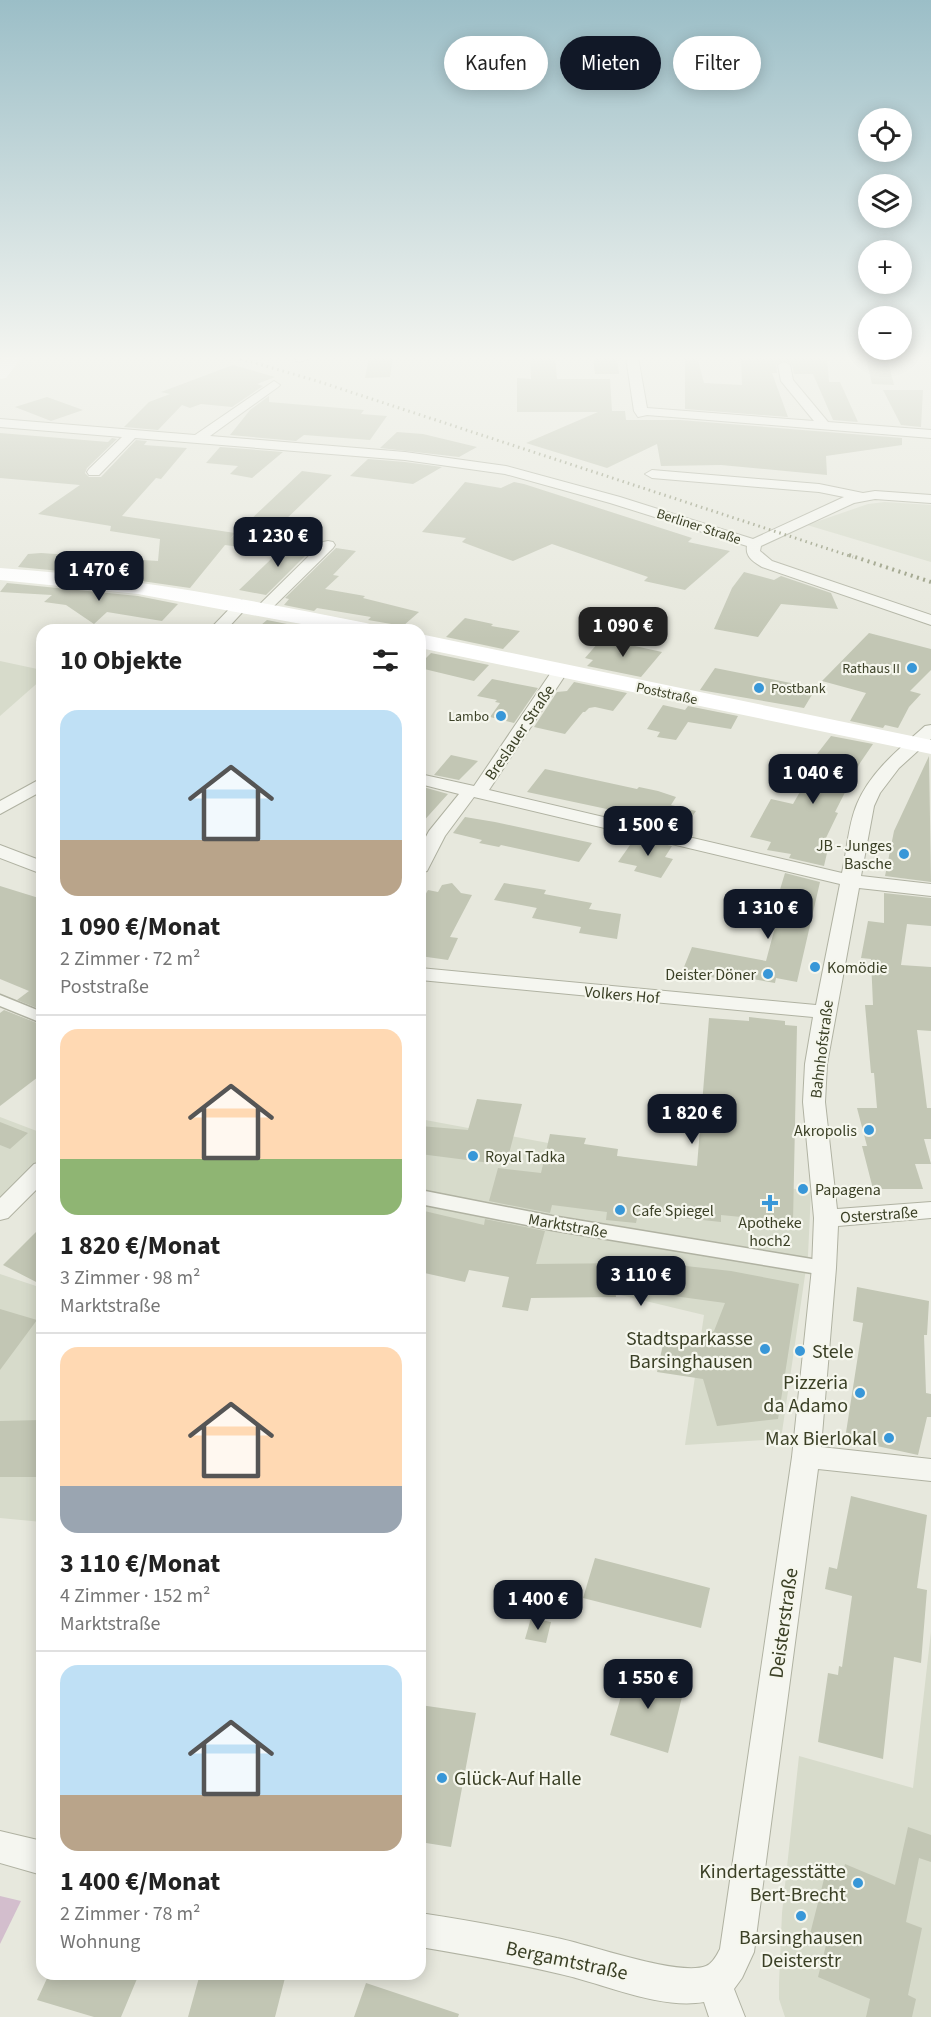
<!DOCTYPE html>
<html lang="de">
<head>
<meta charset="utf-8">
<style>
  :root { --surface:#fff; --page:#f2f2f2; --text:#222; --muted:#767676; --line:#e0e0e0; --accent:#111827 }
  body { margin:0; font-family:"Source Sans 3",sans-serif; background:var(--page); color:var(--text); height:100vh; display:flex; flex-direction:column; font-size:22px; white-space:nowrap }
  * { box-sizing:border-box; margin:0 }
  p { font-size:20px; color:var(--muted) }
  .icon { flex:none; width:33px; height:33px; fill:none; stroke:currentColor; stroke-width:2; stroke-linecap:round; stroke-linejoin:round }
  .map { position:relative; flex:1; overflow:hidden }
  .side { position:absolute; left:36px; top:624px; width:390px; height:1356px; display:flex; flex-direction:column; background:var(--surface); border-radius:18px; box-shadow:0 3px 15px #0003 }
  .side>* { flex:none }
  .banner { position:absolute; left:444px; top:36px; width:396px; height:54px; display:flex; gap:12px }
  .buttons { position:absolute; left:858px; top:108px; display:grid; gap:12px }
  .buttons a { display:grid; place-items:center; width:54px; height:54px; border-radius:50%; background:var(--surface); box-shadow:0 3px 15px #0003; font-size:30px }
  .price { position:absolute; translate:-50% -51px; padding:0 14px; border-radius:12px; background:var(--accent); color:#fff; font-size:20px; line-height:39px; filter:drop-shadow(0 2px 3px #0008) }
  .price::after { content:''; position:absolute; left:50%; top:36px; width:18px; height:14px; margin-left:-9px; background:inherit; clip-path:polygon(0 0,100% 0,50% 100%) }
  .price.active { background:#222; color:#fff }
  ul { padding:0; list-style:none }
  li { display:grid; align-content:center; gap:12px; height:318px; padding:0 24px }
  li+li { border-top:2px solid var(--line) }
  li span { display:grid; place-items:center; height:186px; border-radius:18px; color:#555 }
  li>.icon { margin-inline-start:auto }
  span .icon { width:108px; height:108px; fill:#fffc; stroke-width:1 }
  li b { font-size:26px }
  h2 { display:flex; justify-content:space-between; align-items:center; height:72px; padding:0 24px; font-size:26px }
  .chip { padding:0 21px; border-radius:27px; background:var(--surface); box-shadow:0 3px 15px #0003; font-size:21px; line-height:54px }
  .chip.active { background:var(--accent); color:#fff }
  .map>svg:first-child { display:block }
  .built { fill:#d7dbcb }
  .green { fill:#d3becd }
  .building { fill:#c2c6b4 }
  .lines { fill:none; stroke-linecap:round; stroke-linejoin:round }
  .pedestrian-casing { stroke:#b0b2a2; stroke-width:3 }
  .minor-casing { stroke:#b0b2a2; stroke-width:2 }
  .pedestrian { fill:#f5f6f0; fill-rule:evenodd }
  .minor { fill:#f5f6f0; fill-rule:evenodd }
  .secondary { fill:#fff; fill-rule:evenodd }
  .rail-far1 { stroke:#8e9376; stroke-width:3; stroke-dasharray:1.5 4; stroke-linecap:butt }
  .rail { stroke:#8e9376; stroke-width:4; stroke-dasharray:2 4.5; stroke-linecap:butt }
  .poi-dot { fill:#3897d8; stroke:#f5f6ed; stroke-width:2 }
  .labels { text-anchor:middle; stroke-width:4.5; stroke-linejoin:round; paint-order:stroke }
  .far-street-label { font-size:14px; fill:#3b4026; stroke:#f5f6ed }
  .far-poi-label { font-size:14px; fill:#3b4026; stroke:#f5f6ed; text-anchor:end }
  .street-label { font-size:16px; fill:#3b4026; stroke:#f5f6ed }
  .poi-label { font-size:16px; fill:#3b4026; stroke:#f5f6ed; text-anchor:start }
  .near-poi-label { font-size:20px; fill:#3b4026; stroke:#f5f6ed; text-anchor:end }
  .near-street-label { font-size:20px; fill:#3b4026; stroke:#f5f6ed }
</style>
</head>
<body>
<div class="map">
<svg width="931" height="2017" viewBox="0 0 931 2017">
  <rect width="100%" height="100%" fill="#e7e8dd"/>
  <path class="built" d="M885 502 931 505V562L807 525 868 504Z
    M0 661 42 670V679L0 716Z
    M0 1117 42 1133V1157L0 1201Z
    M420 1119 811 1192 808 1255 781 1439 685 1445 704 1315 420 1247Z
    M0 1274 42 1288V1522L0 1518Z
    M931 1632V2017H785L779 1999V1983L782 1913 799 1756 913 1788Z"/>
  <path class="green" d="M0 1896 21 1901 0 1944Z"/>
  <path class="building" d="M369 357H393L390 377 365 378Z
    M530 357H555L557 379H610L612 411H625L626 420H680L902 438V445L826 456 827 475 721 465 661 466 657 444 607 468 526 443 598 412H517V378L531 379Z
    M593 357H617L619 374H595Z
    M685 357H697L704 383 742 385 741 357H827L829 382H840L858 422 833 420 813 374H794L792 365 785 360 776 364 777 373H772L788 417 685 409Z
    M866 357H887L894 385 872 384Z
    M233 365 275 377 257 384 263 386 232 407 201 404 190 408 182 405 158 430 124 427 149 402 170 394 161 392Z
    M883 390H923L921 427 901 425Z
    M269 396V402L364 410 361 414 387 416 370 440 304 435 296 441 230 435 250 410Z
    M47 397 83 410 51 421 15 407Z
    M397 432 423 434 477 447 459 457 380 448Z
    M0 433 108 442 112 438 117 439 87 468 85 473 89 477H101L136 440 147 441 144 445 187 448 161 479 156 478 122 516 235 533 230 539 302 471 332 475 255 549 225 545 190 588 93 574 18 567 28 554 41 553 158 561 160 539 110 531 111 526 38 514 80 485 0 478Z
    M220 447 283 452 252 478 230 474 238 466 206 463Z
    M368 459 405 462 442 467 413 484 350 476Z
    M465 482 501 488 514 482 524 484 692 538 688 542 730 551 685 590 644 581 648 577 552 544 513 561 462 542 466 538 422 532Z
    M290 541 316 545 266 595 239 590Z
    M336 548 356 551 333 575 339 576 325 589 365 596 363 598 419 612 403 626 368 620 371 617 317 608 314 611 284 605 289 599 285 598Z
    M744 572 774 580 781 576 831 593 838 609 781 604 758 637 714 629 732 588Z
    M7 583 138 596 178 604 162 621 107 612 94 624 66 605 44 602 52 595 0 592Z
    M465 618 493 624 491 626 520 631 503 649 446 637Z
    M267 620 297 626 292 630H255Z
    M869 633 931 649V670L910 691 921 694 909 707 898 728 885 725 883 728 850 721 866 693 822 681Z
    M612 641 662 652 641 677 587 666 593 660 585 658 598 643 609 645Z
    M431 653 489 665 474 681 420 668V664Z
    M715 668 816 688 804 708 700 690Z
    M492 679 538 688 514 723 490 717 500 703 495 702 497 700 477 696Z
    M574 682 627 693 613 711 595 707 589 708 585 712H583L565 734 534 727 557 692 567 691Z
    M663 705 685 710 688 706 738 716 731 729 688 722 676 740 657 737 660 732 647 729Z
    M831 736 873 744 860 763 835 812 838 813 825 840H830L824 866 789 858 791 854 767 850 771 842 750 837 771 799 793 804 821 755 817 754Z
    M451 755 478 761 459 780 434 775Z
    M929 756 931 882 885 876 894 831Z
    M545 769 637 789 639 787 658 791 676 797 671 805 696 811 681 833 645 824 649 818 527 792Z
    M423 787 448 794 420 825V791Z
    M465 817 495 822 592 843 579 862 501 845 499 847 479 843 482 840 453 833Z
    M635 838 672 846 665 857 673 859 661 878 634 871 637 866 618 862Z
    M785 873 820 882 797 982 776 978 775 983 735 976 733 981 682 972 692 947 766 961 775 927 769 926Z
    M452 883 461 893 472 895 450 937 458 938 448 960 420 956V904L428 890 438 892 442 885Z
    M504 883 546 890 544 894 592 903 589 909 621 914 617 939 579 933 581 927 532 918 541 899 537 908 494 900Z
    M0 886 42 899V1010L17 1000 29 991 0 979Z
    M884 893 931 898V926L907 924 901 965 931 967V1031L917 1030 927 1108H931V1139H924L931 1164H915L923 1189H873L862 1146H867L857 1108H877L874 1073H871L865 1005H873L871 959 861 958 868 921 884 923Z
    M4 1010 42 1025V1074L0 1106V1013Z
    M749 1017 785 1021V1025L797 1026 793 1222 721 1215V1222L638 1213 636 1223 606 1220 607 1212 552 1205 550 1213 489 1201 498 1168 541 1173 550 1134 586 1138 584 1144 618 1149 617 1156 697 1166 709 1018 749 1021Z
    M477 1099 522 1104 506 1165 420 1154V1126L468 1130Z
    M0 1122 28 1133 10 1149 0 1145Z
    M420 1210 484 1225 485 1219 545 1231 536 1264 632 1263V1260L731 1271 799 1284 778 1419 717 1426 703 1379 657 1372 665 1335 695 1341 714 1331 725 1303 615 1288 616 1297 531 1298 528 1311 502 1307 509 1277 469 1270 465 1282 420 1272Z
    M42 1226V1285L3 1265Z
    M857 1287 929 1301 927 1335H924L926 1393 931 1394V1417H927L918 1455 845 1439 863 1323 853 1321Z
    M0 1309 37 1320 0 1370Z
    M42 1420V1477H0V1421Z
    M851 1496 927 1515 917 1588 927 1590 921 1663 894 1657 883 1759 818 1742 828 1673 838 1675 839 1666 842 1667 852 1596 825 1589 829 1567 837 1569Z
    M595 1558 710 1588 701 1628 583 1598Z
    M531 1618 551 1622 546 1643 525 1639Z
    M629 1668 685 1685 668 1753 610 1735Z
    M420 1705 476 1713 451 1847 420 1842Z
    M908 1827 931 1835V1862L919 1858 906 1922 922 1928 908 1995 916 1999 912 2017H866L870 1999 818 1977 826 1945 809 1938 825 1875 841 1881 845 1864 895 1885Z
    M49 1974H139L121 2017H94L37 2000Z
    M200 1974H286L275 2017H188Z
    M366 1983 459 2014 458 2017H354Z"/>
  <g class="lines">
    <defs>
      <path id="pedestrian" d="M0 995 42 1012V1023L0 1006Z
        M420 1190 552 1216 824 1261 831 1263 834 1268 831 1273 824 1275 552 1230 420 1204Z"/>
      <path id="minor" d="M296 357H311L300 362 296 361Z
        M626 357H638L647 408 814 421 781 381 778 365 784 362 790 365 793 380 828 422 931 430V438L647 415 638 417 634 411Z
        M274 381 280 385 278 387 210 436 405 452 506 466 620 497 753 539 844 497 819 492 652 478 645 474 652 470 819 484 863 493 875 491 931 495V503L875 499 854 503 761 546 760 551 772 561 931 615V625L762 567C754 562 745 557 747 546L610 503 505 474 405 460 135 438 99 475H89L87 472 89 469 122 437 0 427V419L195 435Z
        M328 541 333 542 335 545 333 548 268 612H258L255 609 258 606 323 542Z
        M241 600 249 605 226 630H209L236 602Z
        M560 666 568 671 489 790 842 873C847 851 848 825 857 804 871 771 899 749 925 726L931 725V739L899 768 880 793 874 806 861 876 931 884V896L859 888 827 1064 825 1102 837 1209 931 1202V1218L838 1226 836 1268 821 1447 931 1459V1481L818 1469 754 1952 742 1978 734 1989 745 2017H709L704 2002C660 2010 602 1983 560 1974 514 1963 467 1955 420 1947V1913C466 1920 511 1928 557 1938 588 1944 679 1977 706 1966 712 1964 717 1955 720 1949L792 1457 812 1268 814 1218 803 1102 805 1064 813 1017 420 980V968L816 1005 840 884 474 797 445 836 427 871 420 873V848L429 831 459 794 420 784V774L474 786 554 668Z
        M42 778V791L0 814V801Z
        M0 845 42 861V874L0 858Z
        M42 1162V1184L8 1218 0 1220V1198L34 1164Z
        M0 1831 42 1841V1875L0 1863Z"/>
    </defs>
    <use href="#pedestrian" class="pedestrian-casing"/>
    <use href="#minor" class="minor-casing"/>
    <use href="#pedestrian" class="pedestrian"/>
    <use href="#minor" class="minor"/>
    <path class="secondary" d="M5 357H22L6 378 0 379V363Z
      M0 568C124 576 245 599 366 623L374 625 377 630H334L138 594 0 580Z
      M420 634 931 740V754L420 648Z"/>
    <path class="rail-far1" d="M235 357 317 381 853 557"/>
    <path class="rail" d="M849 555 931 582"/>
  </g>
  <linearGradient id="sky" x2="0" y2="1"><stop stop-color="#9bbec7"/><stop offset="0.56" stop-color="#f4f5f0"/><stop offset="1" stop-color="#f4f5f0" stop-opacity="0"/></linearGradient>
  <rect width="931" height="639" fill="url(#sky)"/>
  <g class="poi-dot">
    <circle cx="912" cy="668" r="6"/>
    <circle cx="759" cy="688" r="6"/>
    <circle cx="501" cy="716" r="6"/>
    <circle cx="904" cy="854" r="6"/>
    <circle cx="815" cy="967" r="6"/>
    <circle cx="768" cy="974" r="6"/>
    <circle cx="869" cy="1130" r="6"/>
    <circle cx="473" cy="1156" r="6"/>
    <circle cx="803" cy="1189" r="6"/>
    <path d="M767 1194h6v6h6v6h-6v6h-6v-6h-6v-6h6z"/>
    <circle cx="620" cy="1210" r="6"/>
    <circle cx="765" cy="1349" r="6"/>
    <circle cx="800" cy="1351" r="6"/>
    <circle cx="860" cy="1393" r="6"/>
    <circle cx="889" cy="1438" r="6"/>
    <circle cx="442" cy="1778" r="6"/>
    <circle cx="858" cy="1883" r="6"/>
    <circle cx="801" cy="1916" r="6"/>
  </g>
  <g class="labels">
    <g class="far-street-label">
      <text transform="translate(699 526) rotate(18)" y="5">Berliner Straße</text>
      <text transform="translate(667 693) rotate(12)" y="5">Poststraße</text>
    </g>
    <g class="far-poi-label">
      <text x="900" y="673">Rathaus II</text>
      <text x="771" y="693" text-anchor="start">Postbank</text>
      <text x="489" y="721">Lambo</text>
    </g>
    <g class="street-label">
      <text transform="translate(519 732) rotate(-56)" y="6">Breslauer Straße</text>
      <text transform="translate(622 994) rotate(5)" y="6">Volkers Hof</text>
      <text transform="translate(821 1049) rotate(-83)" y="6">Bahnhofstraße</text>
      <text transform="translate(879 1214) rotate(-4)" y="6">Osterstraße</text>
      <text transform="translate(568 1225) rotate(10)" y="6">Marktstraße</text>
    </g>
    <g class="poi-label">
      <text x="892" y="851" text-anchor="end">JB - Junges<tspan x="892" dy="18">Basche</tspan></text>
      <text x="827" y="973">Komödie</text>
      <text x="756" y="980" text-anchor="end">Deister Döner</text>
      <text x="857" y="1136" text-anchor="end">Akropolis</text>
      <text x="485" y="1162">Royal Tadka</text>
      <text x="815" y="1195">Papagena</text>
      <text x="632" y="1216">Cafe Spiegel</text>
      <text x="770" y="1228" text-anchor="middle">Apotheke<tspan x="770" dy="18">hoch2</tspan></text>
    </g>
    <g class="near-poi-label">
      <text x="753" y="1345">Stadtsparkasse<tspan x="753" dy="23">Barsinghausen</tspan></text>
      <text x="812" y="1358" text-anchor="start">Stele</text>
      <text x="848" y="1389">Pizzeria<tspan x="848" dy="23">da Adamo</tspan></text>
      <text x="877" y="1445">Max Bierlokal</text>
      <text x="454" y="1785" text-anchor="start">Glück-Auf Halle</text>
      <text x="846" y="1878">Kindertagesstätte<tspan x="846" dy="23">Bert-Brecht</tspan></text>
      <text x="801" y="1944" text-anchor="middle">Barsinghausen<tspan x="801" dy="23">Deisterstr</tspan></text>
    </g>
    <g class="near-street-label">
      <text transform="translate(783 1623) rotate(-82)" y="7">Deisterstraße</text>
      <text transform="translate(567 1960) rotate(12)" y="7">Bergamtstraße</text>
    </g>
  </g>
</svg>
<div class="buttons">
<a><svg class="icon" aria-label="locate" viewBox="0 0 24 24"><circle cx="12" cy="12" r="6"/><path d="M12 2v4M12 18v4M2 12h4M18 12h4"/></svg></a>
<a><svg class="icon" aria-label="layers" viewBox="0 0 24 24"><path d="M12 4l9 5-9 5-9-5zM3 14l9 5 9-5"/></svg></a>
<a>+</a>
<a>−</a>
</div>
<b class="price" style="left:278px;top:568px">1 230 €</b>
<b class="price" style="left:99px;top:602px">1 470 €</b>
<b class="price active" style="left:623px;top:658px">1 090 €</b>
<b class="price" style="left:813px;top:805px">1 040 €</b>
<b class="price" style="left:648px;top:857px">1 500 €</b>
<b class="price" style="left:768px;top:940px">1 310 €</b>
<b class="price" style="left:692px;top:1145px">1 820 €</b>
<b class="price" style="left:641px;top:1307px">3 110 €</b>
<b class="price" style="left:538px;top:1631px">1 400 €</b>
<b class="price" style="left:648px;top:1710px">1 550 €</b>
<div class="banner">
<a class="chip">Kaufen</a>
<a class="chip active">Mieten</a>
<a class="chip">Filter</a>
</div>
<section class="side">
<h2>10 Objekte<svg class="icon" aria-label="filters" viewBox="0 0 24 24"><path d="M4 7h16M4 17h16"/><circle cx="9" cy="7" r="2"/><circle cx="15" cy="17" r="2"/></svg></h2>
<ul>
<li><span style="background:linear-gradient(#bfe0f5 70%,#b9a48a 0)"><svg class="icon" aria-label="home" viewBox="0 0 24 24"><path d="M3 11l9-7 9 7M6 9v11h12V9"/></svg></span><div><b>1 090 €/Monat</b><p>2 Zimmer · 72 m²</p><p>Poststraße</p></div></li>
<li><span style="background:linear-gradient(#ffd9b3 70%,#8fb573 0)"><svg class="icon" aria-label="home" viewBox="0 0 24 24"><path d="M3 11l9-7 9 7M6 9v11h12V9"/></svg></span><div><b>1 820 €/Monat</b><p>3 Zimmer · 98 m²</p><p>Marktstraße</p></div></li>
<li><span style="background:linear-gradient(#ffd9b3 75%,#9aa5b1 0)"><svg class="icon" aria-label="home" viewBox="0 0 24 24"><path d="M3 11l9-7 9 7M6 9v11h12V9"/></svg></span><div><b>3 110 €/Monat</b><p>4 Zimmer · 152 m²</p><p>Marktstraße</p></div></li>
<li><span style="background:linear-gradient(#bfe0f5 70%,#b9a48a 0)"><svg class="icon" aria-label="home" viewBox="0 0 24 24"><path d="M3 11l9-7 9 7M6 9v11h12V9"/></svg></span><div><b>1 400 €/Monat</b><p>2 Zimmer · 78 m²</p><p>Wohnung</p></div></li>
</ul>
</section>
</div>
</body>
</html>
